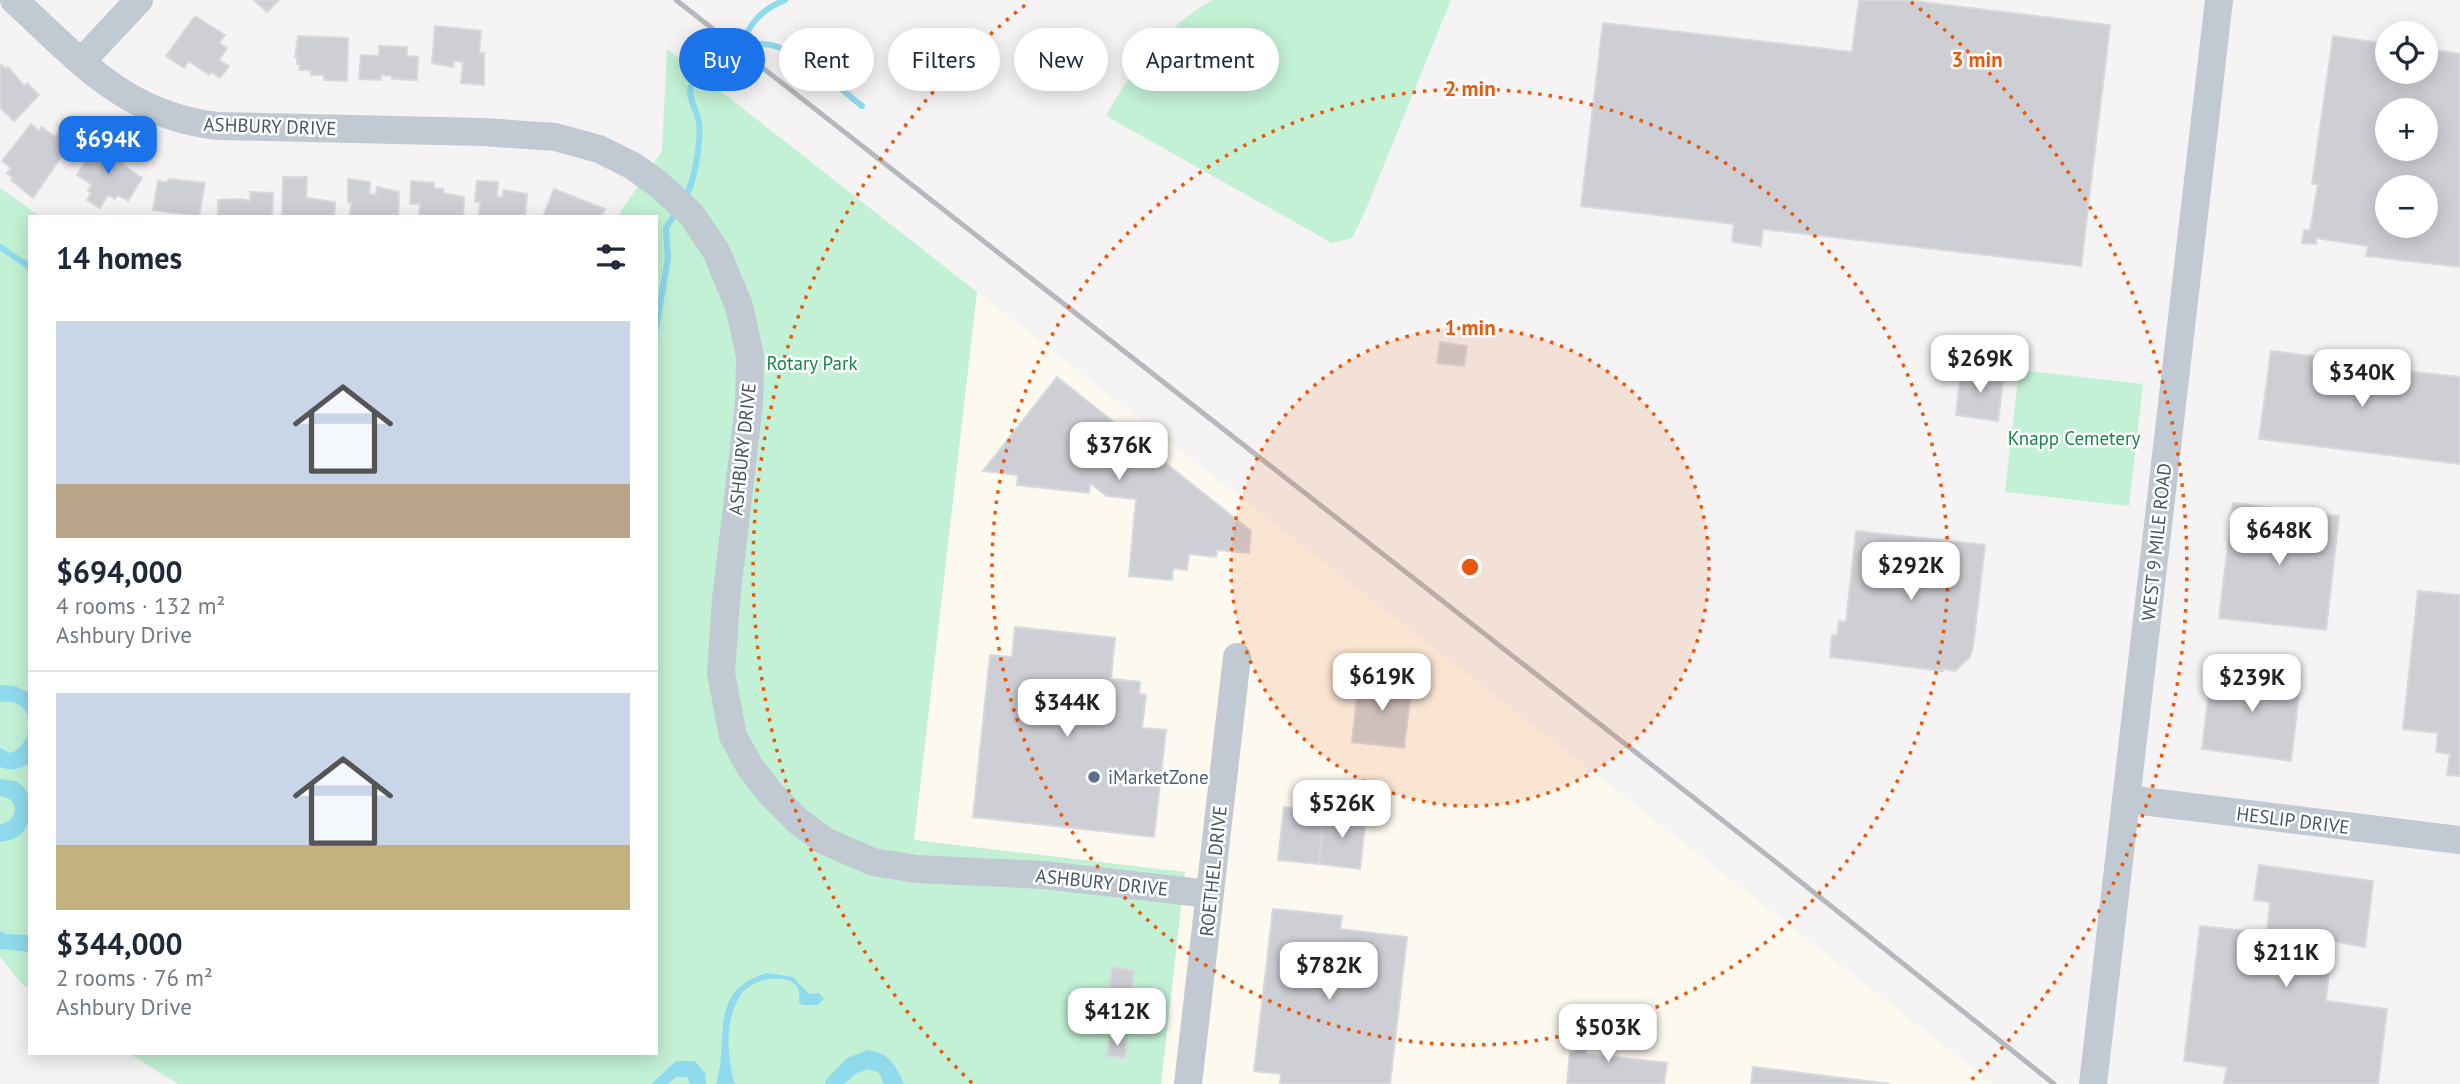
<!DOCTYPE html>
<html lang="en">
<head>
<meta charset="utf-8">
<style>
  :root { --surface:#fff; --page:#f6f6f7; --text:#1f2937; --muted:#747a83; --line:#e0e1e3; --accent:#1a73e8 }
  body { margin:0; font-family:"PT Sans",sans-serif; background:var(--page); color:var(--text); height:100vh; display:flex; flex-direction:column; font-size:26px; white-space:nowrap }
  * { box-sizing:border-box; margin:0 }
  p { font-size:23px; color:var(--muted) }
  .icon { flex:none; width:38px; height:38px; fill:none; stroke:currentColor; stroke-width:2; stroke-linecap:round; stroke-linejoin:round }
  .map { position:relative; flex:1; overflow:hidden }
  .panel { position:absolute; left:28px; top:215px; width:630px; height:840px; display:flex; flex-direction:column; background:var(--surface); border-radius:0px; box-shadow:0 4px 18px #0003 }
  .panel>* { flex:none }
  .banner { position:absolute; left:679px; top:28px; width:665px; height:63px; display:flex; gap:14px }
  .buttons { position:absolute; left:2375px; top:21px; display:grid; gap:14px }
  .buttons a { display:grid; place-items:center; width:63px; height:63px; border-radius:50%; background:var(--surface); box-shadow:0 4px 18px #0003; font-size:35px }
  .price { position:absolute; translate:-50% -60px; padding:0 16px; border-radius:14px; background:#fff; color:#222; font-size:23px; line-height:46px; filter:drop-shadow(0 2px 4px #0008) }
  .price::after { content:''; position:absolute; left:50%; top:42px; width:21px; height:16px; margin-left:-10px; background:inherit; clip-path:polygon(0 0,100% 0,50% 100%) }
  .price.selected { background:var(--accent); color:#fff }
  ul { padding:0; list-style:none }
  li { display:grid; align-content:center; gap:14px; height:371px; padding:0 28px }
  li+li { border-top:2px solid var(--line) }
  li span { display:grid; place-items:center; height:217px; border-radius:0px; color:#555 }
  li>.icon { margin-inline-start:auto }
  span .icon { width:126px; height:126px; fill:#fffc; stroke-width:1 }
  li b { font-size:30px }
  h2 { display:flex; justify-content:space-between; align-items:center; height:84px; padding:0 28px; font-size:30px }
  .tag { padding:0 24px; border-radius:32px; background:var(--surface); box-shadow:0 4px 18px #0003; font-size:24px; line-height:63px }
  .tag.selected { background:var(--accent); color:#fff }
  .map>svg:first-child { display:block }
  .commercial { fill:#fdf9ef }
  .green { fill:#c3f1d5 }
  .water { fill:#90daee }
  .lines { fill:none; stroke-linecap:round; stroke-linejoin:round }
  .stream { stroke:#90daee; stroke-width:6 }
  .building { fill:#cdcfd5; stroke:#d7d9de; stroke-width:2; fill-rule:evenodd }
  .minor { stroke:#c1cad2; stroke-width:28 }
  .rail { stroke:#b5b8bd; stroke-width:5 }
  .ring { fill:none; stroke:#e8590c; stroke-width:3.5; stroke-dasharray:3.5 7 }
  .service-dot { fill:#5c6f8a; stroke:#fff; stroke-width:2.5 }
  .labels { text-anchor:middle; stroke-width:5; stroke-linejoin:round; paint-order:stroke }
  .street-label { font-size:19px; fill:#4a5661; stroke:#fff }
  .park-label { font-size:19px; fill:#17864f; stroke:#fff }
  .service-label { font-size:19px; fill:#4e5e75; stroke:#fff; text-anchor:start }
  .centre { fill:#e8590c; stroke:#fff; stroke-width:3.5 }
  .ring-label { font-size:21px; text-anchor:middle; font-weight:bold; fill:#e8590c; stroke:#fff; stroke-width:5; stroke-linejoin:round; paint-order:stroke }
</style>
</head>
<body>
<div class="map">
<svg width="2460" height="1084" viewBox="0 0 2460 1084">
  <rect width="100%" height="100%" fill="#f5f3f3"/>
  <path class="commercial" d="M977 292 1993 1084H1161L1185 872 913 840Z"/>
  <path class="green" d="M1212 0H1451L1366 209 1352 238 1332 243 1106 116C1131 69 1166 27 1212 0Z
    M667 49 977 292 914 840 1185 872 1161 1084H178L130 1054H656V217H617L662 151Z
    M0 188 41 217H30V989L22 984 0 957Z
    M2019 370 2143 384 2129 506 2005 492Z"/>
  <path class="water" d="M0 685 15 686 30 693V762C20 770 12 771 0 767V748L10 753C29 748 38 713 17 704 12 701 5 702 0 702Z
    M0 779C5 780 13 780 17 782 36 793 34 826 17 837 12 840 5 841 0 842V825C18 820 22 799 0 796Z
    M0 931 6 934 30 935V952L0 949Z
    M767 973 793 977 809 994 819 993 824 999 818 1005H802L799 1002C799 998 800 994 799 991 792 970 752 979 742 993 724 1017 727 1055 734 1082L736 1084H716C730 1041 706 990 767 973Z
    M868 1050C889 1053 896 1065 904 1084H884L879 1073 869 1069 857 1073 844 1084H825L826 1080 847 1058Z
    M676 1061H695L705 1073 706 1084H690L687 1077H676L668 1084H651Z"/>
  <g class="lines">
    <path class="stream" d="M746 38 753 45C788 36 836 86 862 106
      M685 197C695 182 701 141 699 123 698 112 687 97 691 86 696 71 714 69 725 61 740 50 744 35 754 22 762 11 773 5 785 0
      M0 247 30 267
      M656 329 668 258 666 228 676 212"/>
  </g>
  <path class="building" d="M254 0H279L267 12Z
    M1859 0H1905L2110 25 2081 266 1763 229 1761 246 1732 242 1734 224 1581 206 1603 23 1852 52Z
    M195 16 225 35 219 43 227 48 219 60 229 66 220 78 211 72 209 75 189 61 184 68 166 56Z
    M435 26 481 31 479 53H484V85L461 83 463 62 454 61 453 67 432 63Z
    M298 36 348 38 347 81 324 80V75H311V70H299L300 64H297V57H295Z
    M2333 36 2387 44V72H2426V49L2460 54V267L2366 256 2368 246 2316 238V244L2302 243 2304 230H2310L2318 184H2312ZM2387 110H2426V149H2387ZM2387 187H2426V226H2387Z
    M379 46 407 47V56L418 57 417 80 392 79V76L381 75V80L359 79 361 55 379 56Z
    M0 64 6 69 8 67 24 86 27 83 39 95 14 121 0 108Z
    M69 119 88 134 70 157 64 153 33 198 11 180 13 178 7 173 11 168 2 161 31 124 39 131 42 127 55 137Z
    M98 141 120 154 117 158 124 163 123 165 142 178 128 201 118 195 115 199 108 195 100 208 87 200 91 193 88 191 92 185 77 175Z
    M283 177H307L306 202 308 198 335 202 334 217H282Z
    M168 179 205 183 199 216 153 210 158 181 168 182Z
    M348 179 370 182 369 194 376 195 377 187 399 192 398 217H349L352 203 348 202Z
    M411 181 434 183V188L443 189V193L464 197 463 217H419L420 204H410Z
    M477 181 498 182 497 197H503V190L527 194 525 217H479L480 202H475Z
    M554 189 605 209 601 217H543Z
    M250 192 273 193 272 217H218V200L241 199 250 201Z
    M1440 342 1467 346 1464 366 1437 363Z
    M2271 351 2327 358 2333 363 2460 377V464L2259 439Z
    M1961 369 2004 374 1998 421 1956 415Z
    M1057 377 1251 531 1249 553 1217 550 1216 557 1189 554 1187 570 1173 568 1172 580 1129 576 1136 499 1107 496 1090 483 1089 493 1017 485 1018 475 983 471Z
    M2233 503 2339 516 2326 630 2219 618Z
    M1856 531 1985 545 1973 647 1970 657 1955 671 1943 669V671L1830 657 1832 635 1837 636 1839 621 1846 622Z
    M2418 591 2460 595V776L2447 775 2450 754 2436 752 2438 733 2403 729Z
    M1015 627 1115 638 1111 679 1140 682 1139 694 1146 695 1142 728 1166 730 1154 837 973 817 990 655 1012 657Z
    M2212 667 2301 678 2291 761 2202 749Z
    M1359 678 1412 683 1404 748 1352 742Z
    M1284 807 1324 811 1319 864 1278 860Z
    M1324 811 1366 816 1360 869 1319 864Z
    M2259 865 2373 881 2365 947 2332 941 2326 1001 2387 1009 2378 1084H2224L2227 1067 2184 1061 2200 926 2267 933 2270 902 2254 900Z
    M1273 909 1342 916 1340 929 1407 937 1390 1084H1280L1281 1074 1254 1071Z
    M1112 967 1134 970 1129 1013 1107 1011Z
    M1580 1006 1591 1008 1586 1054 1667 1063 1664 1084H1567L1570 1052 1574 1053Z
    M1109 1038 1127 1040 1125 1058 1107 1056Z
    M1753 1067 1890 1084H1751Z"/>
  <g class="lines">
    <path class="minor" d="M14 0C78 59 126 116 218 126L483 132 555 137 599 149 633 166 657 183 691 214 716 251 739 306 750 356 749 404 726 600 721 673 733 736 750 767 771 794 798 821 825 841 873 862 916 869 1044 875 1210 894
      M81 62 139 0
      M2126 799 2460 840
      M1188 1084 1237 657
      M2093 1084 2219 0"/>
    <path class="rail" d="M676 0 1782 867 2054 1084"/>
  </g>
  <circle cx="1470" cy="567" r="239" fill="#e8590c" fill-opacity=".12"/>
  <g class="ring">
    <circle cx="1470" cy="567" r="239"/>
    <circle cx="1470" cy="567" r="478"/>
    <path d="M972 1083A717 717 0 0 1 1029 2M1911 2A717 717 0 0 1 1968 1083"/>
  </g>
  <circle class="service-dot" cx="1094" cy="777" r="7"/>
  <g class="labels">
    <g class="street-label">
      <text transform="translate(270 126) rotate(2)" y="7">ASHBURY DRIVE</text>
      <text transform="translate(742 449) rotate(-84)" y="7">ASHBURY DRIVE</text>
      <text transform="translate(2156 542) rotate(-84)" y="7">WEST 9 MILE ROAD</text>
      <text transform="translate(2293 820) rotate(7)" y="7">HESLIP DRIVE</text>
      <text transform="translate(1213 871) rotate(-84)" y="7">ROETHEL DRIVE</text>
      <text transform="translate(1102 882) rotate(6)" y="7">ASHBURY DRIVE</text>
    </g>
    <g class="park-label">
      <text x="812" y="370">Rotary Park</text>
      <text x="2074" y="445">Knapp Cemetery</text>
    </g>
    <g class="service-label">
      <text x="1108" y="784">iMarketZone</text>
    </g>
  </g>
  <circle cx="1470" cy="567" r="10" class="centre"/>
  <g class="ring-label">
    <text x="1977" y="67">3 min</text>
    <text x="1470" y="96">2 min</text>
    <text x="1470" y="335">1 min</text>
  </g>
</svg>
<div class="buttons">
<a><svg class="icon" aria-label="locate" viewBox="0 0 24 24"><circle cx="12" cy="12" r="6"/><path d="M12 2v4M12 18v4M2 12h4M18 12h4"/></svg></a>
<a>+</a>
<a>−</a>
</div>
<b class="price selected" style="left:108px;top:176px">$694K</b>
<b class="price" style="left:1980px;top:395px">$269K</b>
<b class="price" style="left:2362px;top:409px">$340K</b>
<b class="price" style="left:1119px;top:482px">$376K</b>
<b class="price" style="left:2279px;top:567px">$648K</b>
<b class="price" style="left:1911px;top:602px">$292K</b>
<b class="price" style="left:1382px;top:713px">$619K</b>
<b class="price" style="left:2252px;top:714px">$239K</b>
<b class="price" style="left:1067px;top:739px">$344K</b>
<b class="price" style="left:1342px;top:840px">$526K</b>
<b class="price" style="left:2286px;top:989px">$211K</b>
<b class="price" style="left:1329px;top:1002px">$782K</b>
<b class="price" style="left:1117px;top:1048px">$412K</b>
<b class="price" style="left:1608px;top:1064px">$503K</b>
<div class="banner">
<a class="tag selected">Buy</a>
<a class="tag">Rent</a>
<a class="tag">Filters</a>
<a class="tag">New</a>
<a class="tag">Apartment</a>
</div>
<section class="panel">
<h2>14 homes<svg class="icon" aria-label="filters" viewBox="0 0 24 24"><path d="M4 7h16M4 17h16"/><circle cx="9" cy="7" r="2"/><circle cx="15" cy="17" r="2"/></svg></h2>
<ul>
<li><span style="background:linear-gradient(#c9d6e8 75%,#b9a48a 0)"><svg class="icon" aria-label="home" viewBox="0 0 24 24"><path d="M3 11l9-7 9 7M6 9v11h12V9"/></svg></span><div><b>$694,000</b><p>4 rooms · 132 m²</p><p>Ashbury Drive</p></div></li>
<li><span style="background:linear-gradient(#c9d6e8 70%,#c2b280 0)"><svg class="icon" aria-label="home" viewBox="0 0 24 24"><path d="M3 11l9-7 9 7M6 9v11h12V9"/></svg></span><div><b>$344,000</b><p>2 rooms · 76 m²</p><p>Ashbury Drive</p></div></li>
</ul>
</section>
</div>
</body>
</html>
